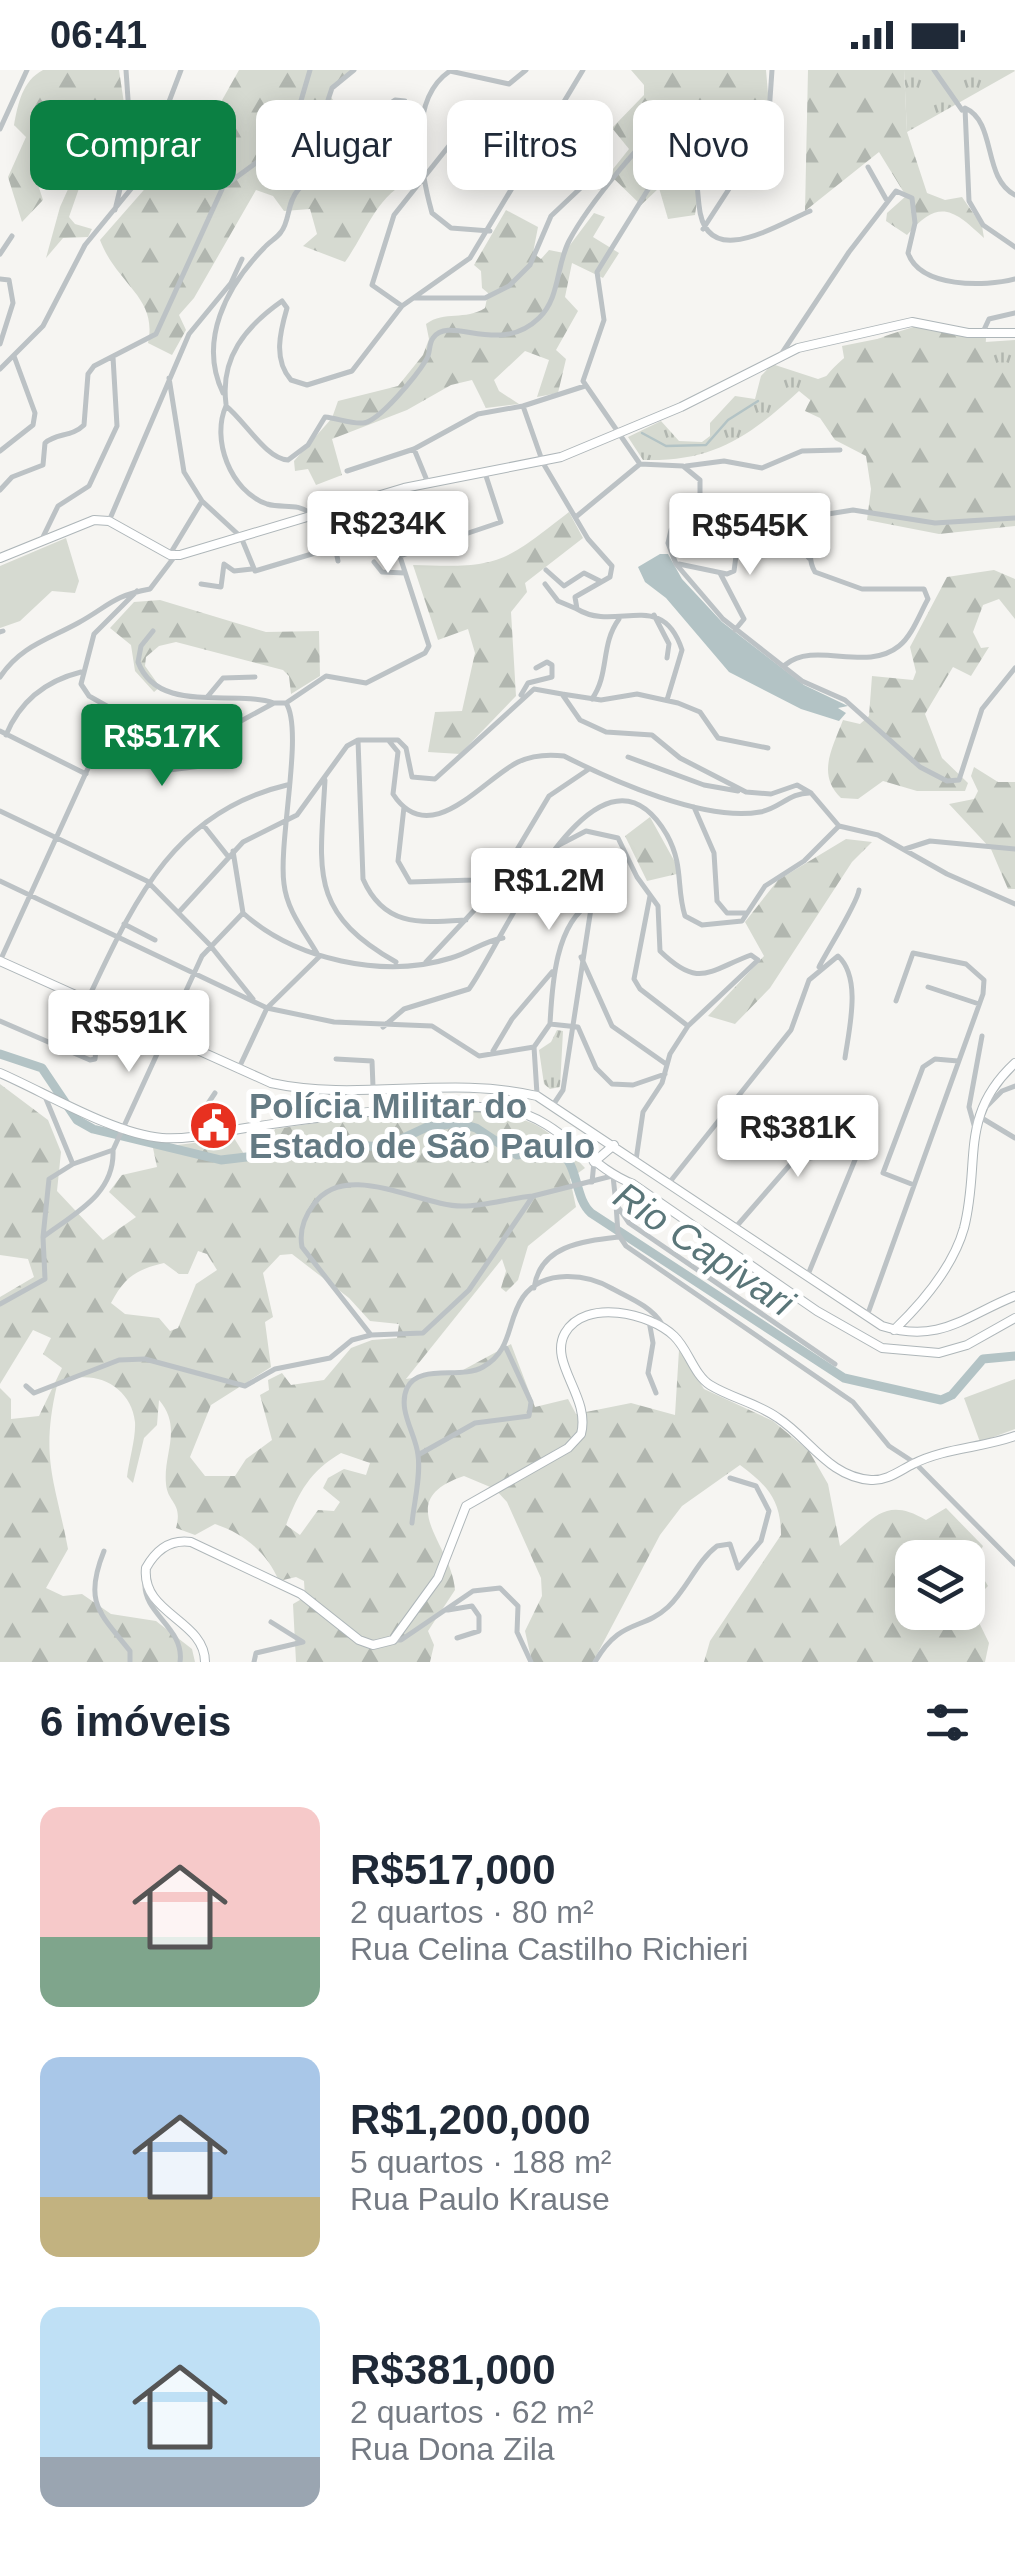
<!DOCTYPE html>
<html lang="pt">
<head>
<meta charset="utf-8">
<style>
  :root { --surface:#fff; --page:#f2f2f3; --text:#1f2937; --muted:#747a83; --accent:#0b8043 }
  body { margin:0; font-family:Arial,sans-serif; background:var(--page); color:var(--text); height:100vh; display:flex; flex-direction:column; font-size:38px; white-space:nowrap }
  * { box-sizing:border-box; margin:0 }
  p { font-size:32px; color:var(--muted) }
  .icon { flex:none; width:55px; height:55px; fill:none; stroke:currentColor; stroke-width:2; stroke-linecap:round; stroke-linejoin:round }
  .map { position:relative; height:1592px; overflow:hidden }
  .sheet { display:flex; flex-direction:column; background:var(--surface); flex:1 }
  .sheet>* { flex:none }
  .guide { position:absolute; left:30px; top:30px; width:955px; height:90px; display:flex; gap:20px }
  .controls { position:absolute; left:895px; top:1470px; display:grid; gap:20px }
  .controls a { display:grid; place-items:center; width:90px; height:90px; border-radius:20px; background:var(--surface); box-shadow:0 5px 25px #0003; font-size:50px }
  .price { position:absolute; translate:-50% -85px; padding:0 22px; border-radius:10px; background:#fff; color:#222; font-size:32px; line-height:65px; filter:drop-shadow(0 2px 5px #0008) }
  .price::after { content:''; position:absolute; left:50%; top:60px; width:30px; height:22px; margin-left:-15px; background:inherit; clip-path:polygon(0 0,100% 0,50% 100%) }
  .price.on { background:var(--accent); color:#fff }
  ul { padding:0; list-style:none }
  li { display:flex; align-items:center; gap:30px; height:250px; padding:0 40px }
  li span { display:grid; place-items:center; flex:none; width:280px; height:200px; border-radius:20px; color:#555 }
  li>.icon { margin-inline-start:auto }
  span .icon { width:120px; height:120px; fill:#fffc; stroke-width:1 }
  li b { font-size:42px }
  h2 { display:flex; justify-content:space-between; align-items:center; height:120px; padding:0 40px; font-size:42px }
  .pill { padding:0 35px; border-radius:20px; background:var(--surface); box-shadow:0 5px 25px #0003; font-size:35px; line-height:90px }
  .pill.on { background:var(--accent); color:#fff }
  .status { display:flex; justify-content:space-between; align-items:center; height:70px; padding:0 50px; background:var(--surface); direction:ltr }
  .status svg { height:28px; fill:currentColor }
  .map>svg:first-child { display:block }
  .grass { fill:url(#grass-tufts) }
  .forest { fill:url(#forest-firs); fill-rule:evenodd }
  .pitch { fill:#d6dad1 }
  .water { fill:#b3c3c5 }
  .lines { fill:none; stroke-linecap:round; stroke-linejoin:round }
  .stream { stroke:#b3c3c5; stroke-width:2.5 }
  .river { stroke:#b3c3c5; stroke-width:9 }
  .secondary-casing { stroke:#aeb6b9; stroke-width:10 }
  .street { stroke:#bcc2c5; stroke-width:5 }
  .secondary { stroke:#fff; stroke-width:8 }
  .labels { text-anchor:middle; stroke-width:10; stroke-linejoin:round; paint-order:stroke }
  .poi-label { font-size:35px; font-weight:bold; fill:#647a83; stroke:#fff; text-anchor:start }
  .water-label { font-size:38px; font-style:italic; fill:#5a7679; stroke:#fff }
</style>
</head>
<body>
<div class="status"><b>06:41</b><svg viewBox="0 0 49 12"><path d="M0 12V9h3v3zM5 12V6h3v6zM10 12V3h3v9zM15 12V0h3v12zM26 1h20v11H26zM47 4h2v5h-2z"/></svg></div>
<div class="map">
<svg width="1015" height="1592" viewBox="0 0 1015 1592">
  <defs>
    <pattern id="grass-tufts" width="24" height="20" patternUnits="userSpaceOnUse" patternTransform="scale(2.5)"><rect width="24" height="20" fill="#d6dad1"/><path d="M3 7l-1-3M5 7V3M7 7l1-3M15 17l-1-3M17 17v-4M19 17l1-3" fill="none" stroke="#b1b6af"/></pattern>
    <pattern id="forest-firs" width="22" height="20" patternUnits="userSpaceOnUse" patternTransform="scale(2.5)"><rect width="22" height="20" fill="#d6dad1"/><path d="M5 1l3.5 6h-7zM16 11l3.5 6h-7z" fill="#b1b6af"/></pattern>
  </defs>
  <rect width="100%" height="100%" fill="#f6f5f2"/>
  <path class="grass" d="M904 0H1014L1015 1 907 62Z
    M912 262 985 272 1015 270V414L864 374 799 321C749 367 713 392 643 390L628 367 661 351 679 371 702 372 710 366V353L735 326 755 329 761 306 772 294 818 309 846 299 842 276Z
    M557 960 563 961 560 1017 550 1019 544 1014 539 980 551 972Z"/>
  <path class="forest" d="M43 0H119L125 40 92 50 90 59 121 90 117 98 99 96 84 104 69 147 75 154 92 159 88 167 63 168 46 188 60 137 82 88 77 80 52 70 39 80 32 96 43 130 22 152 8 107 26 67 14 55C18 34 22 11 43 0Z
    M239 0H352L329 24 348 53 418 90 414 108C375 126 368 160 345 192L303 176 317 164 310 139 284 141 273 126 256 120 194 228 179 245 186 260 172 285 148 273C158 227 117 215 100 170L221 32Z
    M631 0H766L769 35 765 42 747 44 730 53 725 70 728 77 700 111 695 145 668 149 659 118 641 135 609 104 629 79 612 58 644 25V15Z
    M808 0H904L907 62 927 123 945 130 962 127 982 156 984 168C953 139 939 128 907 165L886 151 887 143 906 126 879 82 805 141Z
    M506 140 538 157 533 183 541 189 549 180 564 183 594 143 605 147 593 167 619 183 603 208 572 193 565 227 578 241 556 280 566 289 558 323 537 327 549 290 525 281 494 310 499 321 519 334 486 338 472 310 451 315 407 340 332 369 342 405 316 415 308 399 295 401 294 391 332 348 338 331 398 316 423 285 429 269 426 254C445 240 465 251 485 238L488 223 482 218 481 201 474 195Z
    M914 257 986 268 985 286 995 301 1015 302V456L939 464 867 450 871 419 866 386 835 370 820 348 805 341C832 287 858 273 914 257Z
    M569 442 583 468 525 513 527 522 511 542 516 626 460 684 428 682 435 642 462 641 475 583 468 559 438 570 413 495C498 498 501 495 569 442Z
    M994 500 1015 509V549L999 529 983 535 973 562 981 578 989 577 971 606 953 597 925 644 942 688 968 713 965 721H917L883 711 858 729 841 728C816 704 833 677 843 650L860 654 869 646 872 606 913 610 916 602 910 577 947 507Z
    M160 530 266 562 319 561 320 606 291 624 289 606 283 600 176 572 159 576 146 587 145 596 160 617 154 622 135 601 131 575 110 558 134 532Z
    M974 697 998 712H1015V819H1008L991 779 949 734 974 729 978 721 971 706Z
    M650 747 681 803 647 811 625 766Z
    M846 769 872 772 852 792 770 918 735 954 708 946 764 886 745 852 778 810Z
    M0 1014 48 1050 61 1082 57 1121 103 1170 136 1147 109 1122 122 1105 157 1097 153 1078 234 1068 244 1084 268 1076 275 1059C345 1049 457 1027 524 1050 549 1058 568 1080 585 1098L570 1109 576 1137 528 1176 518 1210 506 1222 501 1218 506 1201 502 1189 406 1309 463 1300 511 1274 535 1337 568 1329 576 1344 631 1333 675 1345 679 1280 704 1319 773 1351 809 1381 828 1414 840 1476C873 1450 884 1425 926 1450L946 1438 983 1476 974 1493 988 1516 970 1534 989 1573 985 1592H704L710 1571 781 1465C781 1430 767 1415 740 1395L682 1436 660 1465 593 1592H532L525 1561 542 1526 541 1508 507 1432 495 1419 464 1406C390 1431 452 1473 455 1520L428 1561 434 1575 430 1592H296L293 1534 305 1527 304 1511 296 1507 279 1511C267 1483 245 1464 215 1454L195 1465 176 1458C183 1432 168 1434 166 1414 163 1383 183 1358 159 1330L157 1355 144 1368 133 1413 127 1407C129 1390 136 1368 135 1352 131 1314 89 1296 57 1315 40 1389 55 1410 68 1479L46 1518 63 1526 82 1524 111 1544 156 1551 192 1579 195 1592H0V1318L11 1329V1349L39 1346 62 1298 43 1284 51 1268 33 1260 0 1314V1227L34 1207 28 1189 0 1185ZM198 1181 207 1184 217 1200 196 1214 178 1258 170 1261 159 1248 125 1244 111 1233C125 1207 135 1200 164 1193L179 1204H188ZM292 1184 349 1228 370 1251 399 1254 397 1268 372 1270 351 1278 324 1310 291 1315 282 1303 268 1310 269 1320 260 1325 272 1370 246 1389 235 1406H205L190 1387 211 1335 271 1297 265 1252 273 1247 263 1203 280 1185ZM341 1383 370 1393 366 1405 344 1399 328 1408 323 1418 340 1432 334 1441 318 1440 300 1465 286 1455C299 1422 310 1401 341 1383ZM912 1488H968V1542H912Z"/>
  <path class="pitch" d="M66 468 79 511 75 523 52 521 20 551 0 558V496Z
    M1015 1309V1359L980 1372 964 1328Z"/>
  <path class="water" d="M660 484H668L682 509 722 552 804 615 848 636 838 638 846 643 839 651 801 639 729 602 666 528 645 512 638 497Z"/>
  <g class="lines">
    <path class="stream" d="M642 363 666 376 706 375 728 350 758 331"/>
    <path class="river" d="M0 984 42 998 77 1050 93 1059 221 1090 255 1086 288 1071 384 1077 427 1057 458 1053 476 1058 517 1085 553 1077C581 1091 572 1125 591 1143L844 1308 941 1330 952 1325 983 1289 1015 1286"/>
    <defs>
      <path id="secondary" d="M0 488 94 450 109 451 170 485H180L404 418 561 387 681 337 798 278 912 252 968 263H1015
        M0 891 271 1013C358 1032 450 1005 537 1026L882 1256C940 1274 965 1246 1015 1226
        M0 1003C46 1023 114 1064 162 1068 192 1070 223 1061 252 1057 321 1047 445 1029 510 1040 557 1048 589 1097 633 1114L817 1241 882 1278 939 1283 967 1275 1015 1248
        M594 1092 614 1075
        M894 1260C922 1233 953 1197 964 1158 981 1092 958 1046 1015 993
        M205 1592C205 1550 141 1544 146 1498 156 1480 170 1469 191 1472L301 1524 359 1570 373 1575 393 1570 438 1508 466 1436 568 1378 581 1364C591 1327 548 1293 565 1263 585 1228 650 1243 674 1266 688 1279 694 1305 710 1315 731 1328 757 1333 778 1348 810 1369 829 1407 871 1410 887 1411 899 1401 913 1394 944 1378 982 1378 1015 1366"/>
    </defs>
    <use href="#secondary" class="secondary-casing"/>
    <path class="street" d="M934 0 962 40
      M379 56 384 38 395 30 405 31 410 52 416 40H423
      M0 59 27 0
      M868 97 886 129
      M764 115 772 0
      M1015 125C982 108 997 52 965 38L969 131 983 155 1015 177
      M115 140 131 73 126 0
      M703 159 738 105
      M490 161 451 158 432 143C420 100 408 29 450 1L509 14 526 0
      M0 184 12 166
      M0 209 9 210 13 233 0 274
      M415 228H485L509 216 530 195 551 146 606 94
      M402 236 372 215 394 145 452 72 472 60 549 58
      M982 264 989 249 1015 243
      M782 283 849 182 896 121 912 128 915 153 908 183C920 218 985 217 1015 209
      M0 299 43 256 85 175 140 108 181 0
      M169 308 184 402 202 431 241 467 255 501 392 460
      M223 323C198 271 226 217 264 178 269 172 277 168 281 162 290 151 287 132 298 120 309 107 332 109 347 101 358 75 337 54 328 30L332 18 354 0
      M226 334C220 288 245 257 282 231L287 238C280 262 273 290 291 310L307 315 352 301 402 236 470 188 583 0
      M226 336C245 351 266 389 288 390L308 375 325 347C337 348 350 354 363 353 379 352 417 305 426 290 431 283 428 275 433 268 450 244 499 287 539 248 560 228 556 196 569 171 589 133 647 64 681 36H695C708 49 700 63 698 80 695 98 697 116 699 135 705 201 773 157 810 141
      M226 336C211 369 230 421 267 434 283 439 297 432 311 444
      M523 336 543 393 588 469 612 496 610 507 575 527 577 539C616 563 662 518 682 580L667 630
      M414 379 428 413
      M0 381 33 355 35 343 14 286
      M640 394 683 396 700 410V429L671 460 668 473 676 494 723 549 802 611 845 630 920 697 947 711 959 710 982 639 1015 598
      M640 394 583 311 604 250 597 202 652 113
      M686 396 724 391 762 398 802 381 840 380
      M347 401 414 379 478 344 523 336 585 316
      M0 420 12 407 43 395 45 373C56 363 72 367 84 355L88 304 94 296 156 264 223 117 290 68 310 0
      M796 438 797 474 809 488
      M577 446 640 394
      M109 451 189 264 231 213 242 189
      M41 471 58 436 89 416 117 356 113 287
      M335 476 338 491
      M170 484 202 431
      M400 486 501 452 485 403
      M374 492 382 502 405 503
      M679 494 727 504 734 501 738 471 731 455 725 453
      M546 500 564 516 584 503 600 511
      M720 503 744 549 735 560
      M201 514 221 517 224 494 234 501 252 499
      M545 514 558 531 577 539
      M137 521 94 564 81 614 89 626 137 653 178 665 239 652 274 633H286L326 606 366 613 425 583 429 576 380 425
      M654 545 669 574 667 588
      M153 561 141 576 138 592C158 645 232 619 274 633
      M0 562 3 561
      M785 595C815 570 866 603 899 576 912 566 920 543 928 529L924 519H862L815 502C804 484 815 458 828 444L853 440 935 453 1015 448
      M0 607C21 576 47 570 78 553 109 536 112 526 150 519L175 486
      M562 624 601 630 637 624 678 633 700 642 718 668 768 678
      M521 625 528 613 552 607V595L547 592 536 598
      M208 626 223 608 255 607
      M592 629C610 603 600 575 619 549
      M286 633C304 660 278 772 284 814 287 841 305 862 318 885
      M0 661 86 704
      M6 665C20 631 45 611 81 602
      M358 670 363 809C384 857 420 853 466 850
      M389 671 398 682 393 724C430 781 483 709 518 692 533 685 548 684 564 686 613 711 705 752 760 742 779 739 790 722 811 723L839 756 878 765 947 804 1015 834
      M100 675 161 701 234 692
      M628 687 704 715 738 721
      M325 710C320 801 308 842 396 892
      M404 737 398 791 410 812 473 810 505 796
      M694 737 714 783 717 831 727 843H747
      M0 741 147 811 209 874 253 929
      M204 756 227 785
      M559 775 586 761 618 768 637 807 658 836 660 881C699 919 708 901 751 885L758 890
      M905 779 930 771 1015 779
      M233 781 243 843C295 890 384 909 451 888 470 883 483 871 503 868
      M0 811 267 938 334 952 432 956 479 986 534 977
      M650 826 634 909 640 919 688 956
      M179 842 243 772 297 745 347 676 358 670H398L406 678 412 707 435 709 534 619 562 624 580 650 606 662 652 665 680 688 746 722 771 724 797 715 811 723
      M124 854 155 870
      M581 887 612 956 666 994
      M0 891 115 639
      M426 892 493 820 549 726 589 699
      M819 897C827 881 858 832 859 820
      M928 917 979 934
      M87 931C133 834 172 742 287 715
      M0 951 90 990 95 989 97 970
      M550 954C552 916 555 853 592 832
      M383 957 404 939 469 919C501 876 597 645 667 765 684 796 676 817 685 846L702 855 742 851 765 816 804 791 839 756
      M534 977 550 954 578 957 596 998 612 1014 633 1015 665 1004
      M534 977 537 1024
      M493 981 512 949 552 902
      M336 989 372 991 373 1017
      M238 1000 267 938 319 887
      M44 1024 72 1092
      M553 1035 563 1020 592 832
      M987 1036 1002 1021 1015 1016
      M796 1046 818 1069
      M980 1047 1015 1068
      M974 1055 969 1037 982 966
      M195 1066 199 1047 215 1023
      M636 1090 643 1042 662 1013 670 984 688 956 758 890
      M794 1091 847 1081 858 1084
      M613 1106 616 1134 629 1153 835 1294
      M592 1112 594 1092
      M669 1113 791 960 809 910 838 886C862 908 849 959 845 988
      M914 1115 883 1103 923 997 935 989 958 991
      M616 1134 618 1164 626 1176 853 1332 889 1376 915 1393 1015 1494
      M735 1158 808 1074 851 1051
      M43 1167 49 1109 73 1094 113 1080 202 886 243 843
      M807 1207 866 1063
      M534 1218C540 1175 584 1171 619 1167
      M0 1234 45 1209 43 1167C75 1143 115 1124 113 1080
      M867 1246 983 924 984 910 966 894 913 883 896 931
      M649 1251 653 1273 648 1303 656 1323
      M371 1265 302 1177C299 1161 304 1147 314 1134 346 1089 422 1137 463 1136 486 1136 510 1128 533 1126
      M26 1316 34 1323 119 1290 145 1289 245 1316 275 1299 330 1288 352 1270 371 1265 423 1263 469 1220 533 1126 612 1106
      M418 1385 475 1353 529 1346 531 1332 506 1278
      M730 1408 756 1416 769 1441 761 1471 738 1498
      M412 1453C414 1432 421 1406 418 1385 416 1364 397 1340 407 1318 419 1293 461 1310 483 1297 513 1280 506 1252 523 1227 544 1198 588 1204 613 1219 630 1228 652 1237 662 1254
      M104 1481C83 1533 100 1543 130 1581V1592
      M145 1513C143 1544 185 1558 180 1592
      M448 1540 472 1536 479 1546V1561L457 1568
      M393 1570H401L473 1521 500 1518 518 1536 517 1562 531 1592
      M254 1592 256 1583 303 1572 271 1552
      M595 1592C620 1548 642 1561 668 1537 687 1519 697 1491 717 1476L730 1474 738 1498"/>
    <use href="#secondary" class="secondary"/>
  </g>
  <defs>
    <symbol id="civic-disc" viewBox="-11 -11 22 22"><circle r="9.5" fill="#e73120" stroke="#fff"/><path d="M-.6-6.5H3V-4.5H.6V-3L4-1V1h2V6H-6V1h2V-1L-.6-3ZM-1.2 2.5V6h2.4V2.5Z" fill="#fff"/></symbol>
  </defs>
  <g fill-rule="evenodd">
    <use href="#civic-disc" x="186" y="1028" width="55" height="55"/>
  </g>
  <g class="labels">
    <g class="poi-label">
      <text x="249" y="1048">Polícia Militar do<tspan x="249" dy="40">Estado de São Paulo</tspan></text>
    </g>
    <g class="water-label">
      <text transform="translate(704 1179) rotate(34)" y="13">Rio Capivari</text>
    </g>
  </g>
</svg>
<div class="controls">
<a><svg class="icon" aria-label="layers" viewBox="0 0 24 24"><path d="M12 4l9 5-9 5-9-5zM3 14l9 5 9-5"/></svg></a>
</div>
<b class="price" style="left:388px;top:506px">R$234K</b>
<b class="price" style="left:750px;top:508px">R$545K</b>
<b class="price on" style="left:162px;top:719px">R$517K</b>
<b class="price" style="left:549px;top:863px">R$1.2M</b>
<b class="price" style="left:129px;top:1005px">R$591K</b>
<b class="price" style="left:798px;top:1110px">R$381K</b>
<div class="guide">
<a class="pill on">Comprar</a>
<a class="pill">Alugar</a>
<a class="pill">Filtros</a>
<a class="pill">Novo</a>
</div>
</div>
<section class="sheet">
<h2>6 imóveis<svg class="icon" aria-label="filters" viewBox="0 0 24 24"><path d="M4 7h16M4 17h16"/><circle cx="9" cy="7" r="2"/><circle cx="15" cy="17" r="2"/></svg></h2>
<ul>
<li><span style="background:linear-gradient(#f6c9c9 65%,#7fa58c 0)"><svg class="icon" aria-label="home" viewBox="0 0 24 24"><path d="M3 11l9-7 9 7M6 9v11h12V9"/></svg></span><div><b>R$517,000</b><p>2 quartos · 80 m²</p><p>Rua Celina Castilho Richieri</p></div></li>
<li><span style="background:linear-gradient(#a9c7e8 70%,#c2b280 0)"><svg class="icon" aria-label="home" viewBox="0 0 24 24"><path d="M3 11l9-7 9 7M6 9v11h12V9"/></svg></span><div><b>R$1,200,000</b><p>5 quartos · 188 m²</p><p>Rua Paulo Krause</p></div></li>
<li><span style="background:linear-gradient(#bfe0f5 75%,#9aa5b1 0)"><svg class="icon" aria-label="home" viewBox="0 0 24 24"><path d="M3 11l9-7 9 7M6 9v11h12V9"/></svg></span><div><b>R$381,000</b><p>2 quartos · 62 m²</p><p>Rua Dona Zila</p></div></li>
</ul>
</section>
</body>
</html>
